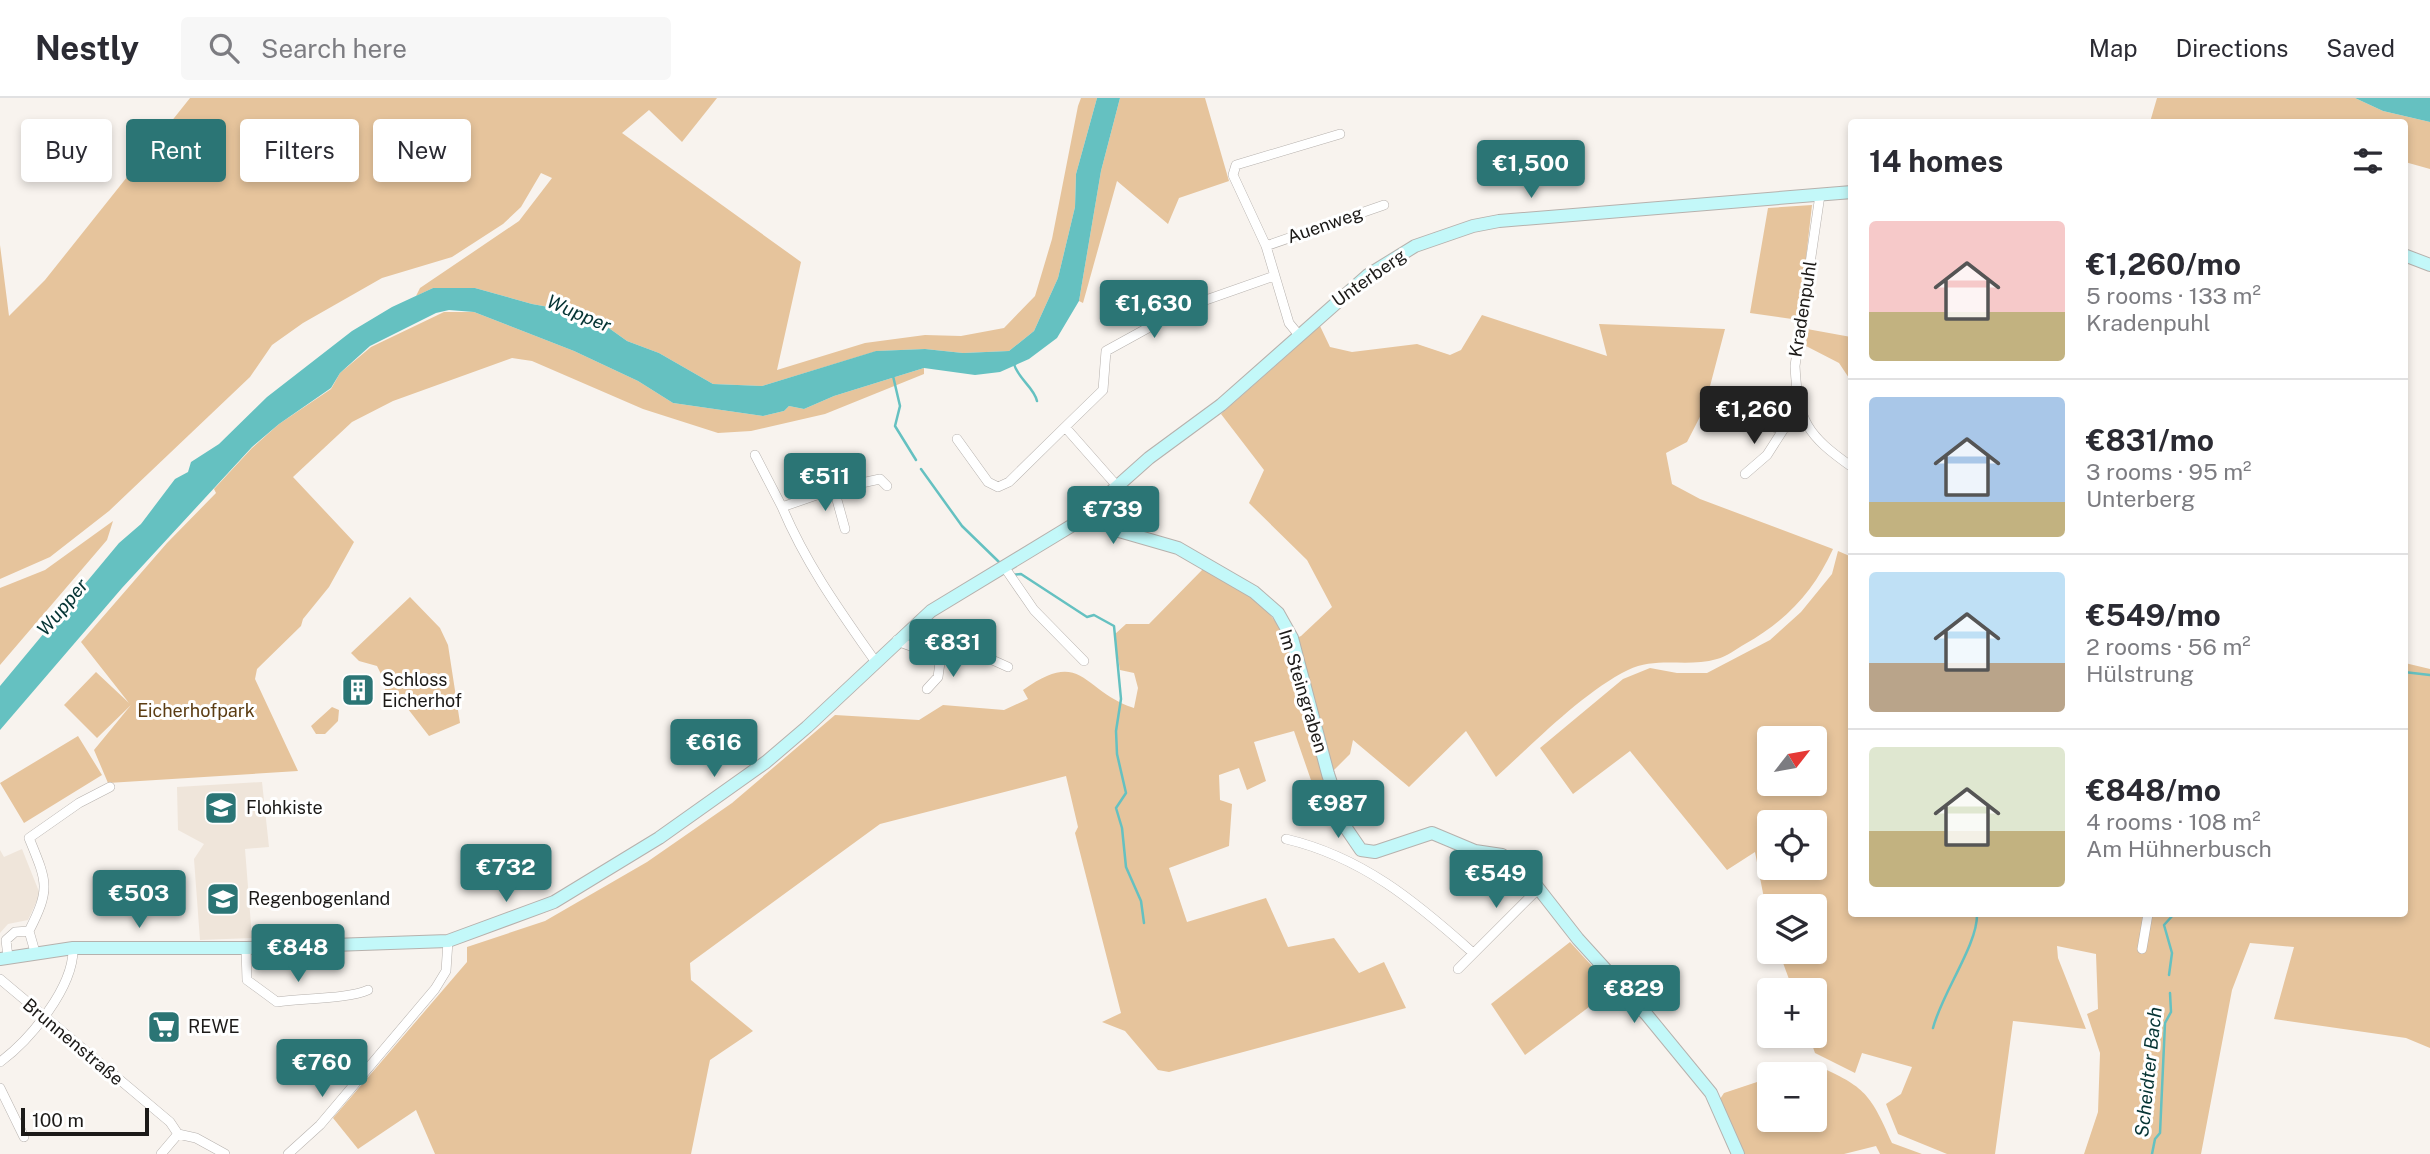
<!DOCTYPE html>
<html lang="en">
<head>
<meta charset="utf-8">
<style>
  :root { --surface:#fff; --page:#f7f7f7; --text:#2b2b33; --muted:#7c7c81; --line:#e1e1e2; --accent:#2b7575 }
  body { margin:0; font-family:"Public Sans",sans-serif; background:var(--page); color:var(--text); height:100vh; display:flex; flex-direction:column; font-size:26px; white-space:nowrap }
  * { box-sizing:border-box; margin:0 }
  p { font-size:23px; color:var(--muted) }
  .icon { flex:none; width:38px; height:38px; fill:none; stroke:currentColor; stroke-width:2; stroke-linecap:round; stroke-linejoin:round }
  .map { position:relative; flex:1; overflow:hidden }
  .sheet { position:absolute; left:1848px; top:21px; width:560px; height:798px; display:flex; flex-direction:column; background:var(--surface); border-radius:7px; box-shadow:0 4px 10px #0003 }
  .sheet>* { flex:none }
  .top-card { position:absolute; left:21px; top:21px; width:665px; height:63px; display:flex; gap:14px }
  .needle { width:46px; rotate:59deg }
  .fabs { position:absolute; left:1757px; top:628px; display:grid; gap:14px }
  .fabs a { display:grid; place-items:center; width:70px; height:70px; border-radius:7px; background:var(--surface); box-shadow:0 4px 10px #0003; font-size:35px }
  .scale { position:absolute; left:21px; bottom:18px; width:128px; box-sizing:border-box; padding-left:7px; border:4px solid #1c1a18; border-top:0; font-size:19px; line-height:24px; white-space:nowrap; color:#1c1a18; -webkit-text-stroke:5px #fff; paint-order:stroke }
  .price { position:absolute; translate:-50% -60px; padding:0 16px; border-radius:7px; background:var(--accent); color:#fff; font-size:23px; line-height:46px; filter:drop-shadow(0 2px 4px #0008) }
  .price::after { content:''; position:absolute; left:50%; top:42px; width:21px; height:16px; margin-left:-10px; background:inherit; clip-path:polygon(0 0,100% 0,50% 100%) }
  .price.active { background:#222; color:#fff }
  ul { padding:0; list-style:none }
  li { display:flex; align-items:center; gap:21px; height:175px; padding:0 21px }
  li+li { border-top:2px solid var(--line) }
  li span { display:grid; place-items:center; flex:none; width:196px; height:140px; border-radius:7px; color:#555 }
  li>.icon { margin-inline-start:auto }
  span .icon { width:84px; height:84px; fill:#fffc; stroke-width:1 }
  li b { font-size:30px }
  h2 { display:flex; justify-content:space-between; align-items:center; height:84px; padding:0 21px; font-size:30px }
  .tag { padding:0 24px; border-radius:7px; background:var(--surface); box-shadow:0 4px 10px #0003; font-size:24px; line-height:63px }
  .tag.active { background:var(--accent); color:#fff }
  header { display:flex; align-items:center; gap:42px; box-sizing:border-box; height:98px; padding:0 35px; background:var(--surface); border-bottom:2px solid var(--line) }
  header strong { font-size:33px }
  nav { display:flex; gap:38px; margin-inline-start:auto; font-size:24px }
  .search { width:490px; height:63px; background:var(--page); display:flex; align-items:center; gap:18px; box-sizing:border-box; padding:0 24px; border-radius:7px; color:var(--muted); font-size:26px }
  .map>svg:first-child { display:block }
  .built { fill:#efe5da }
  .green { fill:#e6c49c; fill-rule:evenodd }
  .water { fill:#65c1c1 }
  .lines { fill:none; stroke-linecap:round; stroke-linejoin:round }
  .stream { stroke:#65c1c1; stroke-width:2.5 }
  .street-casing { stroke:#b6b1ad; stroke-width:10 }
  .secondary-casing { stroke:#b6b1ad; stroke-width:14 }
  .street { stroke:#fff; stroke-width:9 }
  .secondary { stroke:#c3f8f9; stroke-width:12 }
  .labels { text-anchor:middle; stroke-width:6; stroke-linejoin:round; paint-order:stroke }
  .street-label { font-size:18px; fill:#1c1a18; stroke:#fff }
  .poi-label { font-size:18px; fill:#1c1a18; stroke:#fff; text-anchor:start }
  .park-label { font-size:18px; fill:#5c3d13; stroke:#fff }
  .water-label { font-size:19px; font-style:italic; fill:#043333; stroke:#fff }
</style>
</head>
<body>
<header>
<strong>Nestly</strong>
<div class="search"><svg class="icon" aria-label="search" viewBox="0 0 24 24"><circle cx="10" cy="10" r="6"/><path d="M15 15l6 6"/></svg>Search here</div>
<nav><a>Map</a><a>Directions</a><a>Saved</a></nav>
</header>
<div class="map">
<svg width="2430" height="1056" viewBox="0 0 2430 1056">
  <rect width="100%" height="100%" fill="#f8f3ee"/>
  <path class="built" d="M262 684 269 749 245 751 252 840 200 842 194 761 204 746 178 732 177 689Z
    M22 751 40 796 28 822 8 826 0 835V752L4 759Z"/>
  <path class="green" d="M190 0H717L682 44 649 12 622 35 801 164 777 272 865 245 925 237 961 238 1004 230 1035 198 1052 141 1078 8 1081 0H1097L1076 76 1075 109 1058 180 1034 233 1009 253 963 255 925 251 877 253 762 288 713 286 659 255 627 243 606 228 565 212 532 206 475 190H433L416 198 420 190 519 123 552 80 541 75 521 109 503 126 452 159 382 180 303 225 272 247 250 279 109 413 50 459 0 481V147L9 218 45 182Z
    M1120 0H1205L1229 83 1179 100 1168 126 1117 83 1083 205 1079 203 1101 73Z
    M2157 0H2355L2383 13 2430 24V71L2405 64 2404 24H2150Z
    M1812 107 1799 222 1750 215 1768 110Z
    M444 214H474L574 253 638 283 673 305 763 318 784 313 789 308 804 311 834 298 924 270V276L825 316 751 333 718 335 643 311 532 263 512 260 393 303 352 324 293 379 354 444 329 489 303 521 301 528 257 571 255 581 298 673 108 685 94 652 131 607 97 640 64 607 96 574 129 605 81 544 167 445 216 395 214 391 252 350 279 326 331 291 340 275 371 249Z
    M1482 217 1607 258 1599 226 1725 231 1704 311 1687 344 1666 355 1672 386 1700 401 1833 451C1814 493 1786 523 1745 546 1736 551 1726 559 1717 561 1687 570 1657 558 1628 572 1583 594 1534 645 1496 679L1466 633 1409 689 1353 642 1350 656 1333 673 1321 711 1294 633 1254 644 1266 683 1247 692 1239 670 1219 677 1220 702 1232 706 1229 748 1169 770 1187 824 1266 800 1288 849 1334 840 1359 875 1384 864 1406 910 1169 974 1158 972 1125 933 1102 924 1121 915 1075 735 1078 729 1066 678 880 726 690 865 691 882 753 933 710 962 691 1056H435L416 1012 358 1051 333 1020 467 864V849L545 823 647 764 732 705 835 617 919 622 943 607 1004 612 1028 601 1023 592C1083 549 1082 593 1134 610L1138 590 1134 575 1120 572 1114 537 1126 526H1149L1204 470C1239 490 1270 505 1287 544L1301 538 1332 509 1307 462 1249 405 1264 372 1221 316 1320 228 1330 249 1352 254 1417 246 1450 257 1461 252Z
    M1807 231 1851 239V283L1839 265 1806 248Z
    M113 423 107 442 0 567V490L45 472Z
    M1838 453 1852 459V816H2404L2405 565 2430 571V950L2406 940 2274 921 2294 849 2250 845 2232 892 2201 1056H2084L2098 1014 2100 955 2087 916 2098 911 2096 856 2057 848 2058 860 2086 931 2013 923 1995 1056H1947L1898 1036 1886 1006 1901 996 1912 969 1862 955 1855 975 1815 955 1809 938H1815V892H1793L1779 854H1815V808H1769V826L1755 754 1727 772 1630 653 1573 696 1540 650 1623 581 1650 570 1677 575H1707L1770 542 1801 514 1832 476ZM1769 640H1815V686H1769ZM1769 724H1815V770H1769Z
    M410 499 440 530 448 547 460 625 429 638 408 611 390 603 384 596 386 586 377 568 359 563 351 555Z
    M332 609 339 612 338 623 325 636H316L311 628Z
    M78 638 102 677 24 725 0 685Z
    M1570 844 1613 891 1525 957 1491 906Z
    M1812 965C1864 989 1869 992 1892 1045L1922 1056H1880L1876 1048 1844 1056H1742L1720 1001 1724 995 1769 980V1022H1815V976H1778Z"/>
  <path class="water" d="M1097 0H1120L1101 73 1079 203 1057 240 1029 261 1000 274 975 277 924 270 834 298 804 311 789 308 784 313 763 318 673 305 638 283 574 253 474 214 449 212 436 215 370 248 340 275 331 290 279 326 252 349 122 490 0 632V588L119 445 141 426 175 381 188 374 191 364 219 346 267 299 352 233 392 209 433 190H475L532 206 565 212 606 228 627 243 659 255 713 286 762 288 876 253 925 251 963 255 1009 253 1034 233 1058 180 1075 109 1076 76Z
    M2355 0H2430V24L2383 13Z"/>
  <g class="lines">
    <path class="stream" d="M1014 266C1018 281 1034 289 1037 303
      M893 278 900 308 895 328 916 362
      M921 371 962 428 999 464
      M1012 477 1021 476 1087 519 1094 517 1114 528 1121 601 1116 633 1117 656 1126 695 1116 710 1122 730 1126 769 1141 803 1144 825
      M2404 574 2430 577
      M2169 877 2172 855 2164 827 2174 816
      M1933 930C1942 895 1978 846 1977 816
      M2152 1056 2155 1041 2160 1035 2165 925 2171 914 2170 895"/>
    <defs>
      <path id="street" d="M1820 97 1795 268C1798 324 1807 337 1852 369
        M1266 148 1384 107
        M1298 236 1289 225 1266 148 1233 77 1236 67 1340 36
        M1748 317C1768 331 1782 334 1804 324
        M1065 329 1103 292 1106 253 1186 209 1274 178
        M957 341 988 384 998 389 1009 384 1065 329 1117 388
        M755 357 782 409
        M1745 376 1767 357 1783 332
        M834 391 845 431
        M1005 470 1034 512 1084 563
        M897 542C916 555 949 550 971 548L988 560 1008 569
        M875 563C840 513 806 466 782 409L834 391 880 381 887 388
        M927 591 938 579 942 550
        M1286 741C1362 759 1415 803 1472 854
        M29 833C51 790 47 784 29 740L79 705 110 689
        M29 833 35 854
        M246 850 247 882 277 904C302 900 348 901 368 892
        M2142 851 2148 816
        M8 859 6 842 15 834 29 833
        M1458 871 1539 790
        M0 881 170 1024 178 1036
        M0 964C30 942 74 889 73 850
        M0 990 24 1039
        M178 1036 196 1040 225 1056
        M161 1056 178 1036
        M288 1056 320 1027 435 891 446 873 448 843"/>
      <path id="secondary" d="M2404 157 2430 167
        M1087 415 1119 433 1178 450 1254 494 1278 515 1292 540 1328 676 1346 730 1361 752 1375 754 1432 735 1475 753 1502 757 1524 772 1578 841 1647 917 1711 995 1738 1056
        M0 861 73 850H246L448 843 554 804 659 740 766 664 807 629 931 513 1076 425 1149 360 1221 307 1368 177 1415 148 1473 128 1499 123 1852 94"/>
    </defs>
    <use href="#street" class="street-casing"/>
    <use href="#secondary" class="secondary-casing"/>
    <use href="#street" class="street"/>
    <use href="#secondary" class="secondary"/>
  </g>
  <defs>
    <symbol id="building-square" viewBox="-11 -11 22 22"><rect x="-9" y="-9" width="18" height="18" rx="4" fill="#2b7575" stroke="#fff"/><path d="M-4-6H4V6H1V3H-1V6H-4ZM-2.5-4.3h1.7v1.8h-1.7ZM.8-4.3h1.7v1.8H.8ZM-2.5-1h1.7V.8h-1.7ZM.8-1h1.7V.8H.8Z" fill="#fff"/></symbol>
    <symbol id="school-square" viewBox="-11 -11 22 22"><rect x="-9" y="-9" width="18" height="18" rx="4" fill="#2b7575" stroke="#fff"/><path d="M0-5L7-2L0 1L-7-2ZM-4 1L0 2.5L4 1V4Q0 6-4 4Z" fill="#fff"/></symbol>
    <symbol id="supermarket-square" viewBox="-11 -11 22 22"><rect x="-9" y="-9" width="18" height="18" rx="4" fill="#2b7575" stroke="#fff"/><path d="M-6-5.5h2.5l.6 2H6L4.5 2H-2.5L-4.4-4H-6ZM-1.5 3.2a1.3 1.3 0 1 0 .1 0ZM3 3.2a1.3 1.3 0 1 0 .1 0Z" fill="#fff"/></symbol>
  </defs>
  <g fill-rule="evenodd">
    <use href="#building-square" x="339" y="573" width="38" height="38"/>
    <use href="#school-square" x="202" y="691" width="38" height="38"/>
    <use href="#school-square" x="204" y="782" width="38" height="38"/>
    <use href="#supermarket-square" x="145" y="910" width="38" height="38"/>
  </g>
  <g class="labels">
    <g class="street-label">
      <text transform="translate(1325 127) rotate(-19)" y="6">Auenweg</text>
      <text transform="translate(1369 180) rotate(-35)" y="6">Unterberg</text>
      <text transform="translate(1803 211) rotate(-81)" y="6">Kradenpuhl</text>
      <text transform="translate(1303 593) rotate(73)" y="6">Im Steingraben</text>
      <text transform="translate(73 944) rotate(40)" y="6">Brunnenstraße</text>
    </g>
    <g class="poi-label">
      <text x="382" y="588">Schloss<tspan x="382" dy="21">Eicherhof</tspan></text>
      <text x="246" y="716">Flohkiste</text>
      <text x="248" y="807">Regenbogenland</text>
      <text x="188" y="935">REWE</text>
    </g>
    <g class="park-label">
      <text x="196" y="619">Eicherhofpark</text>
    </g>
    <g class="water-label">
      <text transform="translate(579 215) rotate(23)" y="7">Wupper</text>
      <text transform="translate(62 509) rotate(-50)" y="7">Wupper</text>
      <text transform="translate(2148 974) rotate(-84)" y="7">Scheidter Bach</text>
    </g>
  </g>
</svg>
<div class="fabs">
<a><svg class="needle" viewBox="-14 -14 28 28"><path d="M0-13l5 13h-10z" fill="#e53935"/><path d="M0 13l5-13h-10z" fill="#7c7c81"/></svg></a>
<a><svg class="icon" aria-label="locate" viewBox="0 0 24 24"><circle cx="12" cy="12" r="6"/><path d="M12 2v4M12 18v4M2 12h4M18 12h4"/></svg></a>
<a><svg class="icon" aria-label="layers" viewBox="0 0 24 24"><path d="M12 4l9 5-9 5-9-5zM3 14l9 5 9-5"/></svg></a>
<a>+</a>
<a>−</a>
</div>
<div class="scale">100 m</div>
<b class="price" style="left:1531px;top:102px">€1,500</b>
<b class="price" style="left:1154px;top:242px">€1,630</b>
<b class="price active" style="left:1754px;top:348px">€1,260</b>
<b class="price" style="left:825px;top:415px">€511</b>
<b class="price" style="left:1113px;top:448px">€739</b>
<b class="price" style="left:953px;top:581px">€831</b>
<b class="price" style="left:714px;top:681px">€616</b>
<b class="price" style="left:1338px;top:742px">€987</b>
<b class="price" style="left:506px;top:806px">€732</b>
<b class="price" style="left:1496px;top:812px">€549</b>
<b class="price" style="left:139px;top:832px">€503</b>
<b class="price" style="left:298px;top:886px">€848</b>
<b class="price" style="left:1634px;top:927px">€829</b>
<b class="price" style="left:322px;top:1001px">€760</b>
<div class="top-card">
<a class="tag">Buy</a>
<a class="tag active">Rent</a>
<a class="tag">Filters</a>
<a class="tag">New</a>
</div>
<section class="sheet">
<h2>14 homes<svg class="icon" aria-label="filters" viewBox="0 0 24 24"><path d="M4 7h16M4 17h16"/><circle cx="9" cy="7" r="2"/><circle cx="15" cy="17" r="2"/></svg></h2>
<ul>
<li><span style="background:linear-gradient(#f6c9c9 65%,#c2b280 0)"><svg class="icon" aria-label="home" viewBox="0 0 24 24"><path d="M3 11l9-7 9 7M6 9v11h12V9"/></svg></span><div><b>€1,260/mo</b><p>5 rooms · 133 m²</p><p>Kradenpuhl</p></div></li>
<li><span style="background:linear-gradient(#a9c7e8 75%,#c2b280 0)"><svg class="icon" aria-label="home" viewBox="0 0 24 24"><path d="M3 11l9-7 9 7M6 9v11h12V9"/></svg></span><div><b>€831/mo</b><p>3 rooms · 95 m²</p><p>Unterberg</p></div></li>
<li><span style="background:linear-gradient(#bfe0f5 65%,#b9a48a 0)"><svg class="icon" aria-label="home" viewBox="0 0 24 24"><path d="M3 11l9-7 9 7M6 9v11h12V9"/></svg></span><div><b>€549/mo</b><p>2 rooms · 56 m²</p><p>Hülstrung</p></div></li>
<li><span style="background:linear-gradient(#dfe7d0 60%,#c2b280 0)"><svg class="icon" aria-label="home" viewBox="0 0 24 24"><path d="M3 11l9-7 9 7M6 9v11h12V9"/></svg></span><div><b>€848/mo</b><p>4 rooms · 108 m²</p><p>Am Hühnerbusch</p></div></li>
</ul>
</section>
</div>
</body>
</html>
